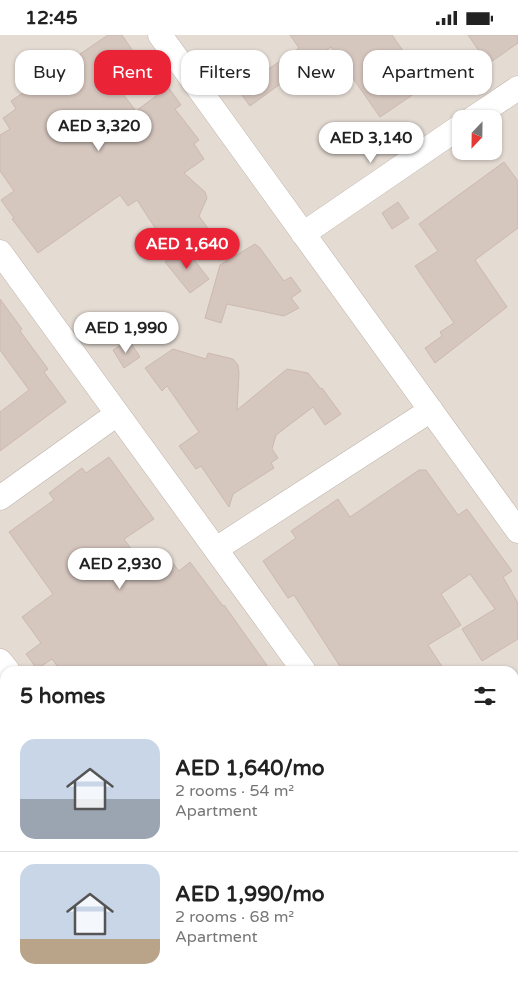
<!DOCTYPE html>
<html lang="en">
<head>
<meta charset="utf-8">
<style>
  :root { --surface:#fff; --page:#f2f2f2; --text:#222; --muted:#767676; --line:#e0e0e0; --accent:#ea2336 }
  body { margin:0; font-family:"Varela Round",sans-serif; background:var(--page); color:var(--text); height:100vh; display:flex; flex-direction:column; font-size:19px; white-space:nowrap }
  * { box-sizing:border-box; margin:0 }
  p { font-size:16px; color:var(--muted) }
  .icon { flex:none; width:28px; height:28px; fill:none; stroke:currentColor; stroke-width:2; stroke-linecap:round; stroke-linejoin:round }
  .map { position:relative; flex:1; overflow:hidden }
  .details { position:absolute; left:0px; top:631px; width:519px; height:321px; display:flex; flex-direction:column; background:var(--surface); border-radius:15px 15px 0 0; box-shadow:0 1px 4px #0004 }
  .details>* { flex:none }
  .guide { position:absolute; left:15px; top:15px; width:489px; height:45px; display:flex; gap:10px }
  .needle { width:32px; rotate:202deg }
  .controls { position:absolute; left:452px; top:75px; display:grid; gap:10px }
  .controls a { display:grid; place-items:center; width:50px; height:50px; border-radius:10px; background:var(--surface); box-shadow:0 1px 4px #0004; font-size:25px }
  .price { position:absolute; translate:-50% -42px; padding:0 11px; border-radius:18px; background:#fff; color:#222; font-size:16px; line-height:32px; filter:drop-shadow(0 1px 2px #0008) }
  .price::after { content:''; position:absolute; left:50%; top:30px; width:15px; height:11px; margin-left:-8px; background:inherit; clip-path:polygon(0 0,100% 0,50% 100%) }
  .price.selected { background:var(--accent); color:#fff }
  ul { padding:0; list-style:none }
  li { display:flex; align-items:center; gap:15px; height:125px; padding:0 20px }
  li+li { border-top:1px solid var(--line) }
  li span { display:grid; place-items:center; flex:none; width:140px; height:100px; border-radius:15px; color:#555 }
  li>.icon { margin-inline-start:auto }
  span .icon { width:60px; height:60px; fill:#fffc; stroke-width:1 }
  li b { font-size:21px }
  h2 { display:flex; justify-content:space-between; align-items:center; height:60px; padding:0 20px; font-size:21px }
  .pill { padding:0 18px; border-radius:15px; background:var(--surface); box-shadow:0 1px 4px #0004; font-size:18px; line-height:45px }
  .pill.selected { background:var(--accent); color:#fff }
  .status { display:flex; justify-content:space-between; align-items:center; height:35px; padding:0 25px; background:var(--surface); direction:ltr }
  .status svg { height:14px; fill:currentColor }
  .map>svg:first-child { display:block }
  .residential { fill:#e4dbd3; fill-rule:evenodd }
  .building { fill:#d5c6be; stroke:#ccb9af }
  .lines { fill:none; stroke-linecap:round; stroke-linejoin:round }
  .minor-casing { stroke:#bfb3ab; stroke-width:25 }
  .secondary-casing { stroke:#d1b59a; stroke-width:29 }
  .minor { stroke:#fff; stroke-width:24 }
  .secondary { stroke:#fae0c6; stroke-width:28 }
</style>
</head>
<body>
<div class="status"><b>12:45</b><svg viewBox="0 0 49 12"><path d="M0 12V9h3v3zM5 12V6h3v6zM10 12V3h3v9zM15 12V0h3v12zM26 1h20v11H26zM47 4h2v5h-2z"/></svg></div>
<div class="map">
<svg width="518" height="952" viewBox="0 0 518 952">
  <rect width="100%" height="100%" fill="#f1eae5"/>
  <path class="residential" d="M0 0H518V952H0ZM461 84H494V116H461ZM5 636H514V948H5Z"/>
  <path class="building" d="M108 0H122L143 31 116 50 136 76 168 52 181 70 175 74 199 105 194 109 204 124 184 138 205 157 207 163 199 181 209 195 172 219 137 165 128 171 120 160 38 218 12 184 14 183 1 165 14 156 0 136V100L10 94 3 83 16 74 11 66Z
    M290 0H392L427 50 380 82 331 12 250 71 238 55 299 13Z
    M468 0H518V8L488 29Z
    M504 127 518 146V193L475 225 507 272 435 328 425 313 442 301 440 297 454 288 415 231 438 216 419 189Z
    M398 167 409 183 392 194 382 178Z
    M255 209 260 213 284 246 291 242 301 256 291 263 299 273 284 281 227 269 221 288 205 283 220 230Z
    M184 212 209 244 190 258 165 227Z
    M0 264 22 294 20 296 48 334 44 337 66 367 0 416V377L29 355 0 315Z
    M129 305 140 322 124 333 113 315Z
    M173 314 206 324 208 318 233 324 238 330 239 338 237 375 287 334 308 338 321 354 322 353 341 379 325 390 313 372 276 400 272 414 278 423 271 428 274 433 233 459 229 472 201 431 196 434 179 411 199 397 167 351 162 356 145 333Z
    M109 422 154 484 124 504 145 533 165 518 179 536 190 527 223 571 224 570 271 636H61L52 624 37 634 26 619 41 608 22 582 53 559 9 497 54 465 49 458 82 433 86 438Z
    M419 435H426L458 480 467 474 512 536 503 542 518 568V604L482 626 462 594 495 574 470 539 441 559 461 590 428 610 445 636H343L294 560 288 563 263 526 296 503 291 496 338 464 350 482Z"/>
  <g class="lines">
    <defs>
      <path id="minor" d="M160 0 518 496
        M472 84 518 53
        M303 199 461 91
        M0 217 304 636
        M0 463 117 379
        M216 514 431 375
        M0 626 8 636
        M0 664 5 661
        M514 926 518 932
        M230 948 234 952"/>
      <path id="secondary" d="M0 843 5 850
        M0 907 5 914
        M30 948 33 952
        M75 948 79 952"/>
    </defs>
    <use href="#minor" class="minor-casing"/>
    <use href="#secondary" class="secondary-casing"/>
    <use href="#minor" class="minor"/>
    <use href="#secondary" class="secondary"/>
  </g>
</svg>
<div class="controls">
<a><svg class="needle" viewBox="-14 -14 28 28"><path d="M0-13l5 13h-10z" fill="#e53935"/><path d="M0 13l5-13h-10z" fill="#767676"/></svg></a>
</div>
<b class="price" style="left:99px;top:117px">AED 3,320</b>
<b class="price" style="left:371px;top:129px">AED 3,140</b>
<b class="price selected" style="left:187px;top:235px">AED 1,640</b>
<b class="price" style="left:126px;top:319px">AED 1,990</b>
<b class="price" style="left:120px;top:555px">AED 2,930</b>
<div class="guide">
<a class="pill">Buy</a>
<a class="pill selected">Rent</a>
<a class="pill">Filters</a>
<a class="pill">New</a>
<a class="pill">Apartment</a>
</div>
<section class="details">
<h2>5 homes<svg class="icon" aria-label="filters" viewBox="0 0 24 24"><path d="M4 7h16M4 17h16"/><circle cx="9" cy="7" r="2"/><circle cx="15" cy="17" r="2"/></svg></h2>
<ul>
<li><span style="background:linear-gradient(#c9d6e8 60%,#9aa5b1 0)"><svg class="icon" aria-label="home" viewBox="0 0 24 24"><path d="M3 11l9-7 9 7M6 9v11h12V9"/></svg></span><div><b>AED 1,640/mo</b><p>2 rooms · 54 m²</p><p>Apartment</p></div></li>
<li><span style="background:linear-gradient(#c9d6e8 75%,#b9a48a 0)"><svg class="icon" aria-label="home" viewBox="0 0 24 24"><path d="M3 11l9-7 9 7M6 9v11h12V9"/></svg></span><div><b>AED 1,990/mo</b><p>2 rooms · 68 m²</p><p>Apartment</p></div></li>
</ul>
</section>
</div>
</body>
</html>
